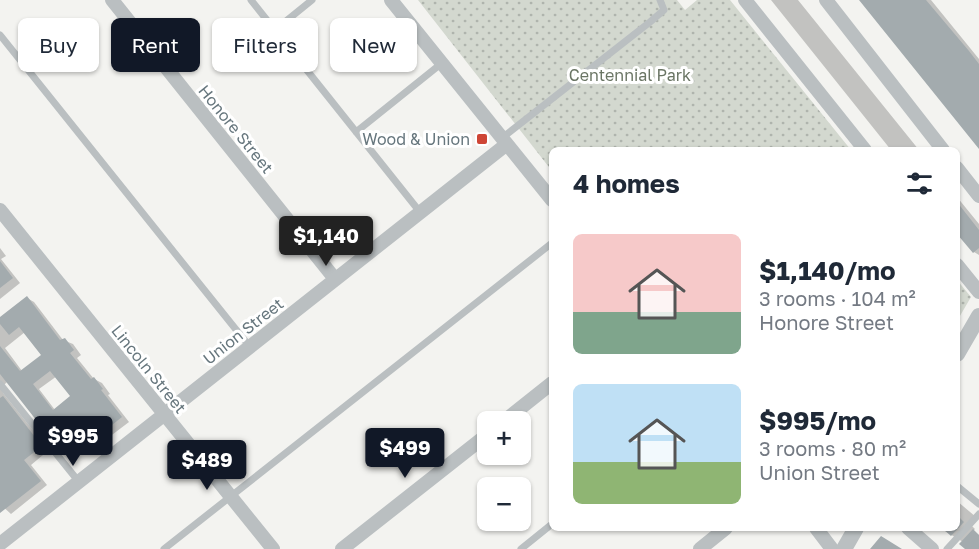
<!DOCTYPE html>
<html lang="en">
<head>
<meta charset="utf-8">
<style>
  :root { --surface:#fff; --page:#f2f2f3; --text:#1f2937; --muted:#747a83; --accent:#111827 }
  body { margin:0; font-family:"Golos Text",sans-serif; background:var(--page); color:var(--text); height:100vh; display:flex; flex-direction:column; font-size:22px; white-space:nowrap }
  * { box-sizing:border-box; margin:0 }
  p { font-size:20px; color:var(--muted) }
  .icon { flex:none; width:33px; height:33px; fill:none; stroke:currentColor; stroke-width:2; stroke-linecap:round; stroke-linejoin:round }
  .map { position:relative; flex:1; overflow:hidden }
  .side { position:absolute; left:549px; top:147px; width:411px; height:384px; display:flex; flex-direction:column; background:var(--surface); border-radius:9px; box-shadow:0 2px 4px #0004 }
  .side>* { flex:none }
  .guide { position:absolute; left:18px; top:18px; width:441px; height:54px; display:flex; gap:12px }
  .fabs { position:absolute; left:477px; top:411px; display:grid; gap:12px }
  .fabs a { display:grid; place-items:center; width:54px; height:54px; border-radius:9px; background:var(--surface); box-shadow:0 2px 4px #0004; font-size:30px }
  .price { position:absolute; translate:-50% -51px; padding:0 14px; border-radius:6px; background:var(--accent); color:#fff; font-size:20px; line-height:39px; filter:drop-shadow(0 2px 3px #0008) }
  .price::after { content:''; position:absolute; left:50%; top:36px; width:18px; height:14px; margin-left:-9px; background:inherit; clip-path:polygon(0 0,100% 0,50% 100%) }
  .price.selected { background:#222; color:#fff }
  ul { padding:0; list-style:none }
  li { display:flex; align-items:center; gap:18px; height:150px; padding:0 24px }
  li span { display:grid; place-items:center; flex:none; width:168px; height:120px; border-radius:9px; color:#555 }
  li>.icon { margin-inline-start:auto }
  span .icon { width:72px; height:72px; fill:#fffc; stroke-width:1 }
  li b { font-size:26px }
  h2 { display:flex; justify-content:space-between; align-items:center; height:72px; padding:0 24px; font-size:26px }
  .tag { padding:0 21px; border-radius:9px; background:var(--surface); box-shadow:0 2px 4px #0004; font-size:21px; line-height:54px }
  .tag.selected { background:var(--accent); color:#fff }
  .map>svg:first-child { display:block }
  .park { fill:url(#park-dots) }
  .shadow { fill:#0003; fill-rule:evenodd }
  .building { fill:#a3abae; fill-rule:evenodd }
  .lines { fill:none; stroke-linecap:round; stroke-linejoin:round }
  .service { stroke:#babfc1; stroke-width:7 }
  .minor { stroke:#babfc1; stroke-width:14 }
  .tertiary { stroke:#babfc1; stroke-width:16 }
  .poi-dot { fill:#ce4535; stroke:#fff; stroke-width:2 }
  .labels { text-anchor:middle; stroke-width:6; stroke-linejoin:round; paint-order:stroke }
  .park-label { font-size:16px; fill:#6a7564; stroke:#fff }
  .street-label { font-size:16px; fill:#66767d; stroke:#fff }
  .poi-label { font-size:16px; fill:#66767d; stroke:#fff; text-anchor:end }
</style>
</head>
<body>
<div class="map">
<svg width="979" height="549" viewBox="0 0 979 549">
  <defs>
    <pattern id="park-dots" width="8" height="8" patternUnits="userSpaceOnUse" patternTransform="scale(1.5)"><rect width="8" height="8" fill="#d3d8cf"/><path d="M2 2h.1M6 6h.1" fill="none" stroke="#afb4ad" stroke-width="1.8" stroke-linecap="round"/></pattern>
  </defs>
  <rect width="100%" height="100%" fill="#f3f3f0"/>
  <path class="park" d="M418 0H677L685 10 697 0H730L851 150H552V171Z
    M957 280 971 297 957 321Z"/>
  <path class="shadow" d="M771 0H798L919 150H891Z
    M862 0H931L979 59V147Z
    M957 197 979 224V255L974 252 957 231Z
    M0 248 6 256 1 259 20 283 0 299Z
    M27 298 34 302 63 340 73 344 81 355 77 358 94 379 102 383 110 394 108 395 129 422 100 444 93 440 74 456 66 452 52 438 7 382 2 387 3 393 49 450 31 465 47 485 11 514 0 504V319ZM25 332 43 355 22 371 5 348ZM57 376 73 396 55 410 39 389Z
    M957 501 976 517 970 524 975 529 973 531 979 535V549H967L963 542 940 528H957Z"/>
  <path class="building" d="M859 0H926L969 51 979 64V149Z
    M957 202 979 230V248L973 253 957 234Z
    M0 261 13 278 0 288Z
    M27 296 60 340 65 338 74 350 70 353 91 379 94 377 103 389 101 390 122 417 92 441 87 435 65 453 51 439 0 374V346L20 371 41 355 19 327 9 335 0 324V317ZM50 371 70 396 53 410 33 384Z
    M3 396 42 446 24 460 41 481 0 513V398Z
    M957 515 964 522 951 536 942 528H957Z
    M973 529 979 535V549H965L959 544Z
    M881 536 902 549H870Z"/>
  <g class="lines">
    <path class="service" d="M251 0 420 212
      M275 30 312 0
      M0 35 250 347
      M356 132 442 63
      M502 138 650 22 664 10 660 0
      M0 384 79 482
      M957 486 979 504
      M164 549 552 243
      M521 549 552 524
      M947 549 979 514"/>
    <path class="minor" d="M112 0 335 279
      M391 0 552 200
      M745 0 865 150
      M826 0 943 150
      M957 168 979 196
      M0 210 273 549
      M957 265 979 292
      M503 422 552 383
      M816 528 832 549
      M908 528 932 549
      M0 544 507 144
      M342 549 488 434
      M700 549 726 528"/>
    <path class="tertiary" d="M957 354 979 316
      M844 549 856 528"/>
  </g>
  <rect class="poi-dot" x="476" y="133" width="12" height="12" rx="3"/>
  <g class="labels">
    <g class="park-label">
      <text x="630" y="81">Centennial Park</text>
    </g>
    <g class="street-label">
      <text transform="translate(236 129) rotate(51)" y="6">Honore Street</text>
      <text transform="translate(243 331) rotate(-38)" y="6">Union Street</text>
      <text transform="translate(149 369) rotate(51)" y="6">Lincoln Street</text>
    </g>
    <g class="poi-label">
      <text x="470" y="145">Wood &amp; Union</text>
    </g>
  </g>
</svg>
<div class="fabs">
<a>+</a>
<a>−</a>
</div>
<b class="price selected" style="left:326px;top:267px">$1,140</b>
<b class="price" style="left:73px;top:467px">$995</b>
<b class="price" style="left:405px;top:479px">$499</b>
<b class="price" style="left:207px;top:491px">$489</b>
<div class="guide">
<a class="tag">Buy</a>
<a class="tag selected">Rent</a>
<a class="tag">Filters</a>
<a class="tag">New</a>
</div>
<section class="side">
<h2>4 homes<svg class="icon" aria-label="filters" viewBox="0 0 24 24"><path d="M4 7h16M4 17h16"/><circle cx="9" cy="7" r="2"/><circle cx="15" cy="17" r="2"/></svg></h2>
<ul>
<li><span style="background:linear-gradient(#f6c9c9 65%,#7fa58c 0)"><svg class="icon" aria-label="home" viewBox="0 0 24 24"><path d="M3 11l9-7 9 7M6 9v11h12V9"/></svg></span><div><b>$1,140/mo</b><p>3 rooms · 104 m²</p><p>Honore Street</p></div></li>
<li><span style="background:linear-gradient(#bfe0f5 65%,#8fb573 0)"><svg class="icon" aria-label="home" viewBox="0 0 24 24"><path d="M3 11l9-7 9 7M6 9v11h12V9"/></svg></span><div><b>$995/mo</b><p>3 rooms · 80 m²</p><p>Union Street</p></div></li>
</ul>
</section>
</div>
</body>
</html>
